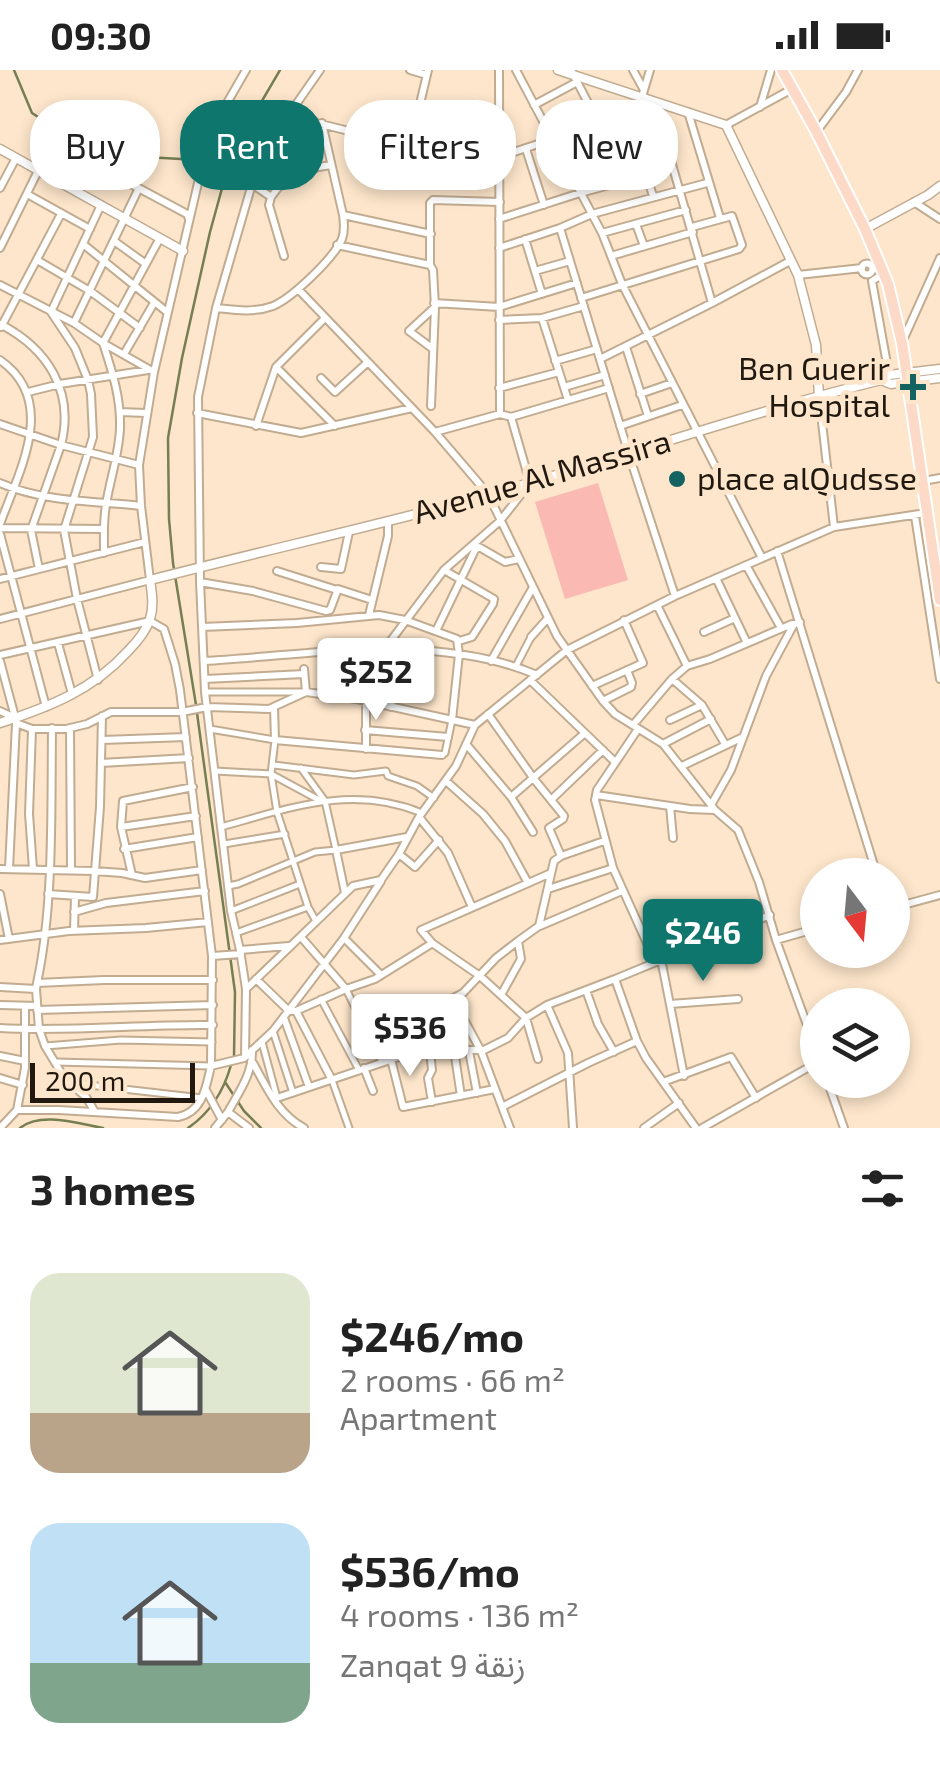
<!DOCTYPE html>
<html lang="en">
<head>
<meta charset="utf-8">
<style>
  :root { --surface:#fff; --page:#f2f2f2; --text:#222; --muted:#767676; --accent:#0f766e }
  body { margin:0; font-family:"Exo 2","Noto Sans Arabic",sans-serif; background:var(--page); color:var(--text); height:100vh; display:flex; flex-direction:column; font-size:38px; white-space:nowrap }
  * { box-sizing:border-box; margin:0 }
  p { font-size:32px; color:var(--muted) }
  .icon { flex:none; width:55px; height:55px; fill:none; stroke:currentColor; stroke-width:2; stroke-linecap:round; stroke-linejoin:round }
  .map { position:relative; height:1058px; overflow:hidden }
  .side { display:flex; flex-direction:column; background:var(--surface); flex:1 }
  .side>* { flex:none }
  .guide { position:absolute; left:30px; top:30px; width:880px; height:90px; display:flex; gap:20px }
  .needle { width:65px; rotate:164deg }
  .controls { position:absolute; left:800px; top:788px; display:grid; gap:20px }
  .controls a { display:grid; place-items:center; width:110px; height:110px; border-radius:50%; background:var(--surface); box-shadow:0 5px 15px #0003; font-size:50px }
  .scale { position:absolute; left:30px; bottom:25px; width:165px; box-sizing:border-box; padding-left:10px; border:5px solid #211910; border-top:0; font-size:28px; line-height:35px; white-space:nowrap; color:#211910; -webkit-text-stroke:8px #fde6cb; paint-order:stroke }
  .price { position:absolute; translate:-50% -85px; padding:0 22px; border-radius:10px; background:#fff; color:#222; font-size:32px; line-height:65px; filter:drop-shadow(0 2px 5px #0008) }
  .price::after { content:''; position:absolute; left:50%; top:60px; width:30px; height:22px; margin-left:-15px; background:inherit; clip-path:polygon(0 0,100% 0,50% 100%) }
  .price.current { background:var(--accent); color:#fff }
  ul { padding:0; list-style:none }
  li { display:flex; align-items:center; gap:30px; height:250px; padding:0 30px }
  li span { display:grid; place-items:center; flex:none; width:280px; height:200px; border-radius:30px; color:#555 }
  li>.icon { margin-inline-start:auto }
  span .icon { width:120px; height:120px; fill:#fffc; stroke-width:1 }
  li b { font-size:42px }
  h2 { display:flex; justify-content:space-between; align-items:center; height:120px; padding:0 30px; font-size:42px }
  .pill { padding:0 35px; border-radius:40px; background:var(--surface); box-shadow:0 5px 15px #0003; font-size:35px; line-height:90px }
  .pill.current { background:var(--accent); color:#fff }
  .status { display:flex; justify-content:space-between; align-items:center; height:70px; padding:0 50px; background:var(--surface); direction:ltr }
  .status svg { height:28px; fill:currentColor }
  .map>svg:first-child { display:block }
  .green { fill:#fbb9b3 }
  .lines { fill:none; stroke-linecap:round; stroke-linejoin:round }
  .stream { stroke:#767e53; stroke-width:2.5 }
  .pedestrian-casing { stroke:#c1ac91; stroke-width:9 }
  .minor-casing { stroke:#c1ac91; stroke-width:10 }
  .tertiary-casing { stroke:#c1ac91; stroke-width:11 }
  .primary-casing { stroke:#fff; stroke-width:14 }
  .pedestrian { stroke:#fff; stroke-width:5 }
  .minor { stroke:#fff; stroke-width:6 }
  .tertiary { stroke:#fff; stroke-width:8 }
  .primary { stroke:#fddac8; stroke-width:10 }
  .poi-dot { fill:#146361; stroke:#fde6cb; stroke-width:4 }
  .labels { text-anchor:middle; stroke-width:10; stroke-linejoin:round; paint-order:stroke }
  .poi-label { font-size:32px; fill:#211910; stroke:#fde6cb; text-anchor:end }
  .street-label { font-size:32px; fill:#211910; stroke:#fde6cb }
</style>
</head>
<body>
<div class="status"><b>09:30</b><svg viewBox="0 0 49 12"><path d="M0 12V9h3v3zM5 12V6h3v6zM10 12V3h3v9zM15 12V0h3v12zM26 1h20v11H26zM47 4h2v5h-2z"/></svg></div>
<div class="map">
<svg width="940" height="1058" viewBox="0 0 940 1058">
  <rect width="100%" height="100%" fill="#fde6cb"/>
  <path class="green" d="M598 413 628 510 565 529 535 432Z"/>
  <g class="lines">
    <path class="stream" d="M14 0 32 43 55 58 127 86 199 90
      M207 91H224L228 89
      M196 635 173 493 169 449 168 368 182 288 210 162 232 82 280 0
      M197 643 235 922 234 987
      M225 1012 244 1041 261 1058
      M20 1058C41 1041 79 1054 103 1058
      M188 1058C210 1043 224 1020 231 995"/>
    <defs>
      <path id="pedestrian" d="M516 596 531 567
        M205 622H302
        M210 659 275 670 271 704 277 742 308 837 316 851
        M442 685 445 683 452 650
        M274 695 354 705 386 701 388 706 417 716 434 728
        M215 701 271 704 319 730
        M221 757C290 738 352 714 422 743
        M224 774 285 764
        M228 816 238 814 315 782 336 780 325 731 301 698
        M231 841 300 814
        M236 863 308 837
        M346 919 382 992
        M321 929 359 1000
        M273 961 293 1023
        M262 972 277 1028
        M45 976 121 970 212 972
        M375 977 409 962
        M56 992 211 996
        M332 1010 349 1058
        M71 1013 202 1028"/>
      <path id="minor" d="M410 0 427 5
        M499 0 500 344
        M516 0 602 163 622 214 762 488
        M571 0 614 83
        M633 0 644 20
        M642 27 650 0
        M654 32 712 233
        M534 35 577 12
        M760 37 771 0
        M688 42 720 148
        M288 46 410 76 500 95
        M726 55 792 19
        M545 56 588 35
        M817 61 846 22 858 0
        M636 72 653 126
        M410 76 428 0
        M526 79 544 135
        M558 79 650 31
        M499 87 553 69
        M571 102 662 59
        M252 114 271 127
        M0 118 16 88
        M71 118 82 93 88 91 187 144 189 149
        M27 124 90 159
        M914 132 940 149
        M343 145 431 164
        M499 149 580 123 646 105
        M636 154 644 176
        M560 158 630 388 675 526
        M602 163 686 140
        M525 169 542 224
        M114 171 146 194
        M83 174 167 242
        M337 175 430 195
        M0 178 38 101
        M499 178 560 158 592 144 707 113
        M284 186 269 135 271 127 288 105 294 101 331 95
        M611 186 693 162
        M37 190 90 221 140 258
        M861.5 199a5.5 5.5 0 1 1 11 0a5.5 5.5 0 1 1-11 0Z
        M535 201 570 191
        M883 204 872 211 889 305
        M798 205 862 198
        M0 215 74 253 103 273 154 302
        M298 219 435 362 488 424 557 566 603 631 615 644 663 674 715 740 738 760 759 812 776 870 818 985
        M581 228 739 179 742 175 732 146 692 157
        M434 233 499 237 577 213
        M216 238C235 240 254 243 273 236 292 228 334 188 342 169 345 161 344 152 343 145L322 53
        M542 248 568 330
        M499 250 542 248 584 236
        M74 253 139 118
        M0 254C47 278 75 321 61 375L31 460 39 499
        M1 257 61 144
        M904 268 940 188
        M626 277 648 346
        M433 279 409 261 435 237
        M124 284 154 233
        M600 289 712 233 790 191
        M0 290C59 331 19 401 0 454
        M555 291 597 279
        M276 297 335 356
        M321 308 335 322 368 292
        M564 317 605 305
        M499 318 559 302
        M28 322 60 314 148 300
        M640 324 672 313
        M819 326 834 457
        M431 336 435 237 433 200 430 195V133L433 130 500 132
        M120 342 146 343
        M197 343 301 363 412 338
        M0 354 61 375 139 395
        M256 356 276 297 325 248
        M620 356 682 335
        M435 362 500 344 511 347 609 318
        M923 411 940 408
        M0 413C43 432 95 431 141 436
        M915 446 940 609
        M0 458 103 459
        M0 464 46 637
        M777 481 877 805
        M104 483C104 467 103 451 106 435 110 409 119 385 120 358 121 328 112 301 103 273L160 168
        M746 495 781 558
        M321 497 341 499 349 462
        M444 500 494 529 493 534 472 567 459 571
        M277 501 337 520
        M716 508 747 573
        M0 509 145 472
        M200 512 253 521 326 541 330 540 338 519 372 530
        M657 535 687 596
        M369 545 388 466V451
        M0 549 150 510 141 436 139 395 154 302 205 83 212 59 246 0
        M202 557 297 553 379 545 405 550 457 569 459 584 452 650
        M436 561 475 480 479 477 505 492 519 489
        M704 562 735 548
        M531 567 548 548
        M58 573 72 624
        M0 585 150 551 164 559 175 594 180 620 212 886 211 996
        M0 591 15 647
        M204 591C310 585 437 562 537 605
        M491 591 532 519
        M304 599 306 622
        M205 609 304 604
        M672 609 702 635 725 674
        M98 610 77 529 64 460 93 367 91 324 88 310 75 278 51 242 101 135
        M530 610 615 692
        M592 616 643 593 624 550
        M603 631 631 617 632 613 627 600
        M274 637 275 670 442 685
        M391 637 397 581
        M0 641 15 648 16 653 32 659H66L87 654 111 642H182L207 637 269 639 306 622 357 629 475 655
        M488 644 534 709 564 746 563 749 549 758 561 786
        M670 650 702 635
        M633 655 672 609 687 596 710 589 792 554
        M32 659 29 744 33 799
        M70 659 71 800
        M638 659 597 720 595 730 613 798 655 891
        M365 660 448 667
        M102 670 186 667
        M466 674 511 727 533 762
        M663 674 711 649
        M366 679V632L383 581 444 500 500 451 530 413 511 347
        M101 693 189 688
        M682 696 741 668
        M446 711 483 744 505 771 528 813
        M596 725 690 739 714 740
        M511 727 585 663
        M552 729 603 680
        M711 735 731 700 766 606 794 554 800 552
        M670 736 673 768
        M419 747 448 783 472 837
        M121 757 196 746
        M124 779 198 767
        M399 784 415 797 439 770
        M0 799 94 801 122 803 145 808 202 800
        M9 799 16 653
        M132 805 121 757 123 731 193 717
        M548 819 613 798
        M345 823 336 780 407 767
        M0 824 9 869
        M48 824 93 827 100 737 102 646
        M892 838 940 825
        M74 842 106 833 205 821
        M540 856 622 821
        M74 860 75 827
        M301 867 346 919
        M344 868 381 905
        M0 870 69 861 146 858 208 852
        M776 870 818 858
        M240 880 289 876
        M212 886 241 884
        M661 889 684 1006
        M256 909 289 941H296L346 919 375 909 431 874
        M615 909 637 971 646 988 696 1058
        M37 913C54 835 51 739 52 658
        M0 917 36 919 37 913 104 910H213
        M36 919 39 959 45 976 65 1009 86 1027 95 1042
        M246 919 353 816 381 810 399 784 419 747 456 696 475 655 567 580 675 526 834 457 926 443
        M586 920 598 954 614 982
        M501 925 521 889 518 871 539 856 554 791 561 786 604 771
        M453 929 481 981 510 1058
        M670 934 738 929
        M0 935 37 936
        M547 935 568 983 573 1058
        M37 940 213 935
        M296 941 332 1010
        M284 948 309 1017
        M0 958C71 962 142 954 213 955
        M454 980 461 1026
        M430 981 432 1000 428 1008 432 1032
        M469 981 477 1023
        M418 982 406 954 463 923 496 888 518 871
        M0 986 25 991
        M245 987 246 919 240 880 231 841 205 622 200 512 198 327 216 238 252 114 288 46 320 0
        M391 989 403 1037 495 1019
        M538 989 526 948 480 906 432 873 421 860 551 803
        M253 993C267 1018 278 1044 304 1058
        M364 998 373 1021
        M0 1008 23 1015
        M827 1010 844 1058
        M663 1012 731 987 756 1028
        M206 1020 222 1050
        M274 1029 405 985 443 980H484L508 968 526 948 547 935 615 909 770 845
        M502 1037 588 993 637 971
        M17 1040 25 998V936
        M0 1058 17 1040H59L178 1047C203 1042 206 1017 211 996L244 988 273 961 344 868 381 811
        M215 1058 228 1042
        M249 1058 228 1042C239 1022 253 1003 252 980
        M644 1058 679 1033
        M702 1058 818 992"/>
      <path id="tertiary" d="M558 0 726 55 798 205 816 275 819 326
        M0 79 183 181
        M865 159 928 125 940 116
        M881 310 891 314 940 308
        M0 653C49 637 93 620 128 581 137 572 146 561 150 549 154 536 152 523 150 510 258 482 366 458 474 429 610 391 744 344 881 310L889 305 940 299"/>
      <path id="primary" d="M782 0 816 61 865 159 888 214 902 273 940 530"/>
    </defs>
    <use href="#pedestrian" class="pedestrian-casing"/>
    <use href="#minor" class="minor-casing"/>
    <use href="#tertiary" class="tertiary-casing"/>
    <use href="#primary" class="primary-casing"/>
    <use href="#pedestrian" class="pedestrian"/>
    <use href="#minor" class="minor"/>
    <use href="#tertiary" class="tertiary"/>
    <use href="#primary" class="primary"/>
  </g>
  <g class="poi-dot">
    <path d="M908 302h10v10h10v10h-10v10h-10v-10h-10v-10h10z"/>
    <circle cx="677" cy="409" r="10"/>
  </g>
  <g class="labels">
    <g class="poi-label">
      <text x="890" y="310">Ben Guerir<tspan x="890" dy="37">Hospital</tspan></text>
      <text x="697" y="420" text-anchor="start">place alQudsse</text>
    </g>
    <g class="street-label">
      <text transform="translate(542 407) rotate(-16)" y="11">Avenue Al Massira</text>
    </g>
  </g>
</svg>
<div class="controls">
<a><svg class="needle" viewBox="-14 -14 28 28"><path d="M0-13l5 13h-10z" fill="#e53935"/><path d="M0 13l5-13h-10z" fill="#767676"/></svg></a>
<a><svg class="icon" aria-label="layers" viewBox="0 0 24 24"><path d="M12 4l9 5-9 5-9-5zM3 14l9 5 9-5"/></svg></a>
</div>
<div class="scale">200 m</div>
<b class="price" style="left:376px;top:653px">$252</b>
<b class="price current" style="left:703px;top:914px">$246</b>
<b class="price" style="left:410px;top:1009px">$536</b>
<div class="guide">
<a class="pill">Buy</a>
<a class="pill current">Rent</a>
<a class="pill">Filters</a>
<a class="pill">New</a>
</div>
</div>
<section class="side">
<h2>3 homes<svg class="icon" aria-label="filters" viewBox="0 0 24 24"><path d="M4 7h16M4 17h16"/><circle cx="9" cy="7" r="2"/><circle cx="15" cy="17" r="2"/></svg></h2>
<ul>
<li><span style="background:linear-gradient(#dfe7d0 70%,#b9a48a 0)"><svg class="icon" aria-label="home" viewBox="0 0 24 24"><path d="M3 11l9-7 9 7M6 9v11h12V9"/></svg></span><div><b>$246/mo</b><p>2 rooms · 66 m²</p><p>Apartment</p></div></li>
<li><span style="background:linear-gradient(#bfe0f5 70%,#7fa58c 0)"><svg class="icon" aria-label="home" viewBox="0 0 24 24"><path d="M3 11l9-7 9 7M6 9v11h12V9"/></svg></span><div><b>$536/mo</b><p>4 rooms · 136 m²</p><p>Zanqat 9 زنقة</p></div></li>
</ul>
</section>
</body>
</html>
